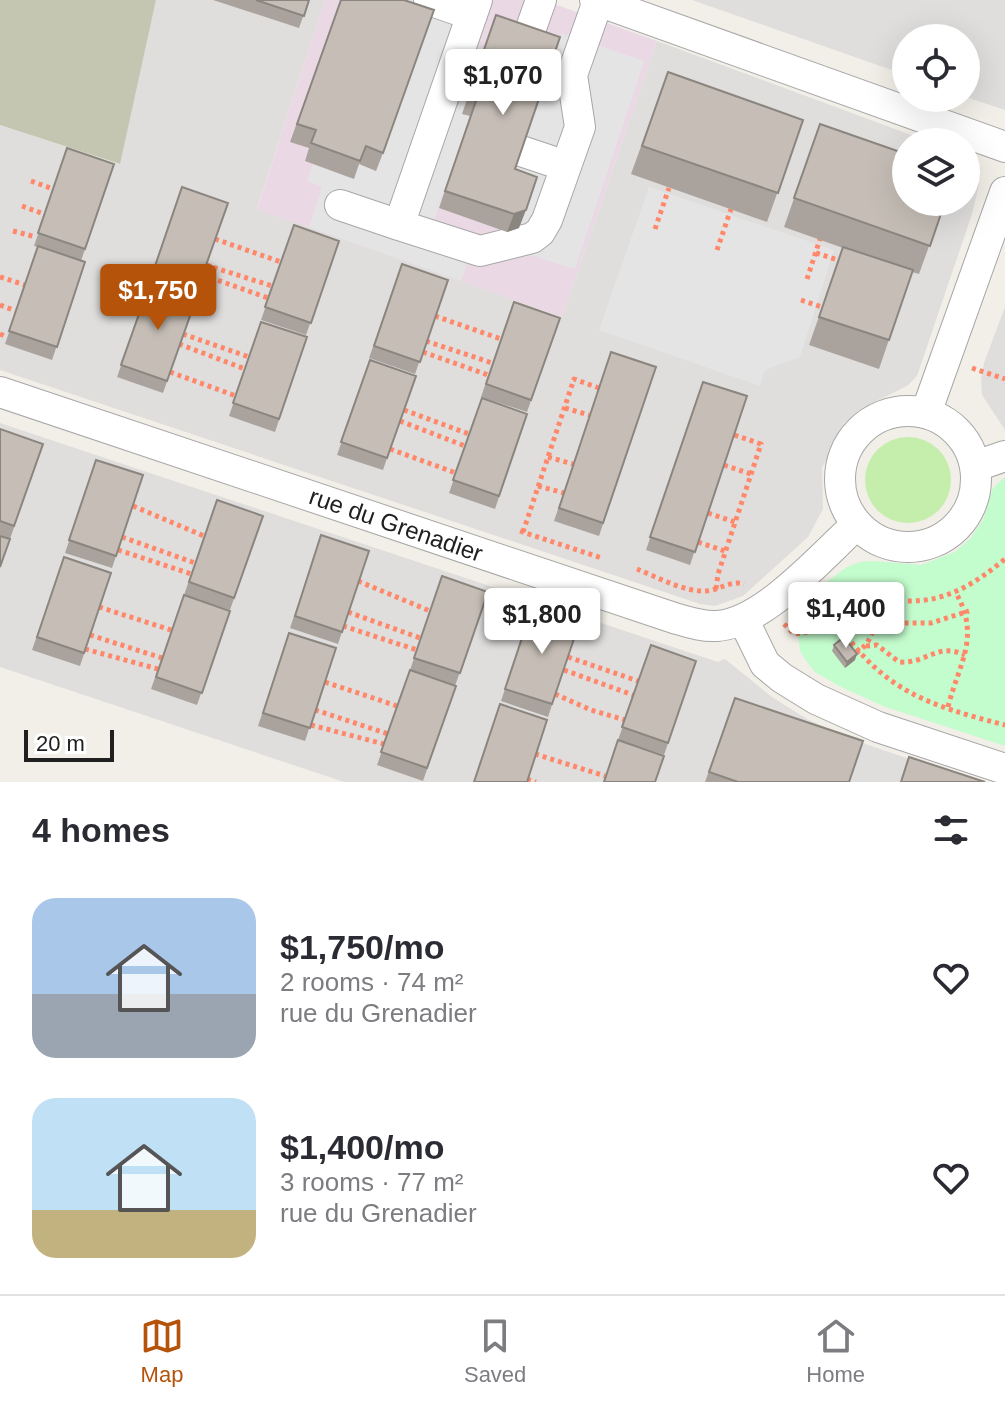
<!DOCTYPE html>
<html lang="en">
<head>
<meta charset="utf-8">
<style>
  :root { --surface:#fff; --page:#f7f7f7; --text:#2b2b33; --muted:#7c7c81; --line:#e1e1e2; --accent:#b45309 }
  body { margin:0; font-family:Arial,sans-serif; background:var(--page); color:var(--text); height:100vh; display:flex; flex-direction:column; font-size:30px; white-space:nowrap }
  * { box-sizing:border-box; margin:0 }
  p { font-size:26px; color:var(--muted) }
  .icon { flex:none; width:44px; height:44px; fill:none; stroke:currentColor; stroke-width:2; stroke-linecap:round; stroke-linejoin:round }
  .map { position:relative; height:782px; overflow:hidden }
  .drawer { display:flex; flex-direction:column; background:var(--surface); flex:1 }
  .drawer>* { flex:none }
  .controls { position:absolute; left:892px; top:24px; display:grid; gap:16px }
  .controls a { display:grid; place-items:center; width:88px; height:88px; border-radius:50%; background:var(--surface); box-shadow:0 8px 32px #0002; font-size:40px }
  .scale { position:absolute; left:24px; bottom:20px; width:90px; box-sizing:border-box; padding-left:8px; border:4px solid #202020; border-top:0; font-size:22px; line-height:28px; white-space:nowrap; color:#202020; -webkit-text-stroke:6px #fff; paint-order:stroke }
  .price { position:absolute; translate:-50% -68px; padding:0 18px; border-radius:8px; background:#fff; color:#222; font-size:26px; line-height:52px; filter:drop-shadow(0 2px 4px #0008) }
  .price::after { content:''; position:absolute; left:50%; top:48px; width:24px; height:18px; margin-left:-12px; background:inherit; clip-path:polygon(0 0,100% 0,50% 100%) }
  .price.active { background:var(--accent); color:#fff }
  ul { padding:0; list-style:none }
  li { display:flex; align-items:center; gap:24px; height:200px; padding:0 32px }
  li span { display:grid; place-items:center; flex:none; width:224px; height:160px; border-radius:24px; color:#555 }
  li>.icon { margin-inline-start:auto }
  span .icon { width:96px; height:96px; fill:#fffc; stroke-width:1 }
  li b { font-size:34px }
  h2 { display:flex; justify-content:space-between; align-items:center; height:96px; padding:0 32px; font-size:34px }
  .tab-bar { display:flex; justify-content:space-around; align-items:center; height:112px; border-top:2px solid var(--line); background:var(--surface); font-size:22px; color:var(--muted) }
  .tab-bar a { display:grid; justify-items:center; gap:4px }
  .tab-bar .active { color:var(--accent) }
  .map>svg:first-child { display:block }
  .residential { fill:#dfdedd }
  .industrial { fill:#ebd8e5 }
  .construction { fill:#c4c6b2 }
  .grass { fill:#c5edab }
  .park { fill:#c3fccd }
  .parking { fill:#e4e4e4 }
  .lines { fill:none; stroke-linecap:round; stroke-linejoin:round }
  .minor-casing { stroke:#a7a7a7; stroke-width:32 }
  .path { stroke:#ff886a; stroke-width:5; stroke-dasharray:4 4; stroke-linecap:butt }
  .minor { stroke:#fff; stroke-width:30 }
  .wall { fill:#aaa39d }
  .shaded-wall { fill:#8b857f }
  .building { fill:#c6beb6; stroke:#8b857f; stroke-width:2 }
  .labels { text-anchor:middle; stroke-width:6; stroke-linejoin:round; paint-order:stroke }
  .street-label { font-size:24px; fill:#202020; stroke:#fff }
</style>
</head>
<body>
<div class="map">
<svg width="1005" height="782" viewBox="0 0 1005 782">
  <rect width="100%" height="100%" fill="#f1efe7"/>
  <path class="residential" d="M156 0H325L257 208 562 317 657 41 930 142H906V202H966V157L975 164 979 185 972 214 917 376 907 386 874 402 844 423 822 468 823 509 808 537 743 596 715 606 700 604 0 370V125L119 164Z
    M692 0H1005V110L966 97V38H906V75Z
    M1005 307V430L982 395 981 380 984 363Z
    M0 423 718 662 725 659 772 697 807 719 851 739 976 782H344L0 667Z"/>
  <path class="industrial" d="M325 0H543L657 41 562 317 257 209Z"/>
  <path class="construction" d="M0 0H156L120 164 0 125Z"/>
  <path class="grass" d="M865 480a43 43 0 1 1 86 0a43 43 0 1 1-86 0Z"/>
  <path class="park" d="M1005 477V746L883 706 839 686 815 672 807 662 800 651 797 625 799 613 812 593 847 567 860 562 873 561 921 565 955 552 970 539 983 520 993 488Z"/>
  <path class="parking" d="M348 0H466L463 40 484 48 462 113 470 116 429 235 472 251 461 281 309 227 322 187 307 181 313 164 354 179 359 164 376 171Z
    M562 33 644 61 575 269 527 254 509 187Z
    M649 187 834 250 800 357 765 370 760 386 599 330Z"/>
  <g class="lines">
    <defs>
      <path id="minor" d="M429 0 472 15
        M477 0 399 225 480 251 532 238 540 232 547 220 580 127 572 75 598 1
        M595 0 1005 147
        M530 31 541 0
        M521 151 566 166
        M340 205 399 225
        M0 392 674 618C688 622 702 627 717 626 764 623 822 556 857 524
        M840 479a68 68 0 1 1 136 0a68 68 0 1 1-136 0Z
        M926 413 1005 192
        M976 466 1005 456
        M743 619 765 664 782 678 816 699 878 727 1005 769"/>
    </defs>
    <use href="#minor" class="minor-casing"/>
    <path class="path" d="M31 181 53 189
      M22 206 44 214
      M655 229 669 188
      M13 231 36 237
      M215 239 281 262
      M717 250 731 209
      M816 253 844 262
      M206 265 272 286
      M203 275 268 298
      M0 277 25 285
      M807 279 820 239
      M801 300 822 307
      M0 305 16 311
      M435 316 501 339
      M0 334 7 337
      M183 334 249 357
      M426 341 492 363
      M179 344 245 369
      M423 352 488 375
      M972 368 1005 379
      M170 372 236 396
      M565 408 589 415
      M404 410 469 434
      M400 421 465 446
      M390 449 456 473
      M548 457 573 464
      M724 465 751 474
      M538 486 564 493
      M133 506 204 536
      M708 513 735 522
      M520 531 602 558
      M523 532 574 379 599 388
      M122 537 195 563
      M698 542 725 551
      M118 550 191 574
      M637 569C657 577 684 592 706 591 720 590 730 580 744 584
      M358 581 430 611
      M716 589 718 574 761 444 734 435
      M99 607 171 630
      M348 612 420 638
      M837 623C884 691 927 705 1005 725
      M784 624 794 634C808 632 823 631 836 623 847 617 854 607 867 603 881 598 896 601 910 601 948 601 976 583 1005 559
      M343 626 417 650
      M90 635 162 658
      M866 646 877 645 899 662C927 664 937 642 965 655
      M85 649 158 669
      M856 653C873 642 869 632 879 623H931L969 611
      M568 657 638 681
      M564 670 633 695
      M325 682 397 706
      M555 694 591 710 625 720
      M948 707C959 663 981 637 956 593
      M315 710 388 734
      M311 725 384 744
      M535 754 605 776
      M527 779 536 782"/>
    <use href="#minor" class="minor"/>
  </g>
  <path class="wall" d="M213 0H309L299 28Z
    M341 0 383 153 376 171 359 164 354 179 305 161 309 148 290 142Z
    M496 15 515 169 519 228 507 232 439 208 470 116 462 114Z
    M668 72 803 120 767 222 631 174Z
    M820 124 945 202 919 274 912 272 879 369 809 345 843 248 784 227Z
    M67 148 114 164 81 261 85 262 52 360 5 344 38 247 34 246Z
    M182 187 228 203 195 297 149 281Z
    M294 225 339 241 306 335 261 320Z
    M402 264 448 280 415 374 369 358Z
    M150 283 196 299 163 393 117 377Z
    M514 302 560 318 527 412 481 397Z
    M261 322 307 337 275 432 229 416Z
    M611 352 656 367 599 536 554 521Z
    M370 360 387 458 383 470 337 455Z
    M703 382 747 396 690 565 646 550Z
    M482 398 527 414 495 509 449 493Z
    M0 429 43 444 10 539 0 535Z
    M96 460 143 475 112 568 65 553Z
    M217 500 263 516 230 610 184 595Z
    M321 535 369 551 338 644 290 628Z
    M64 557 111 573 80 666 32 650Z
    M442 576 488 592 455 686 410 670Z
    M184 595 230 611 197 705 151 689Z
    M532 608 579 624 548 717 501 701Z
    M289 633 336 648 305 741 258 726Z
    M651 645 696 661 664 755 618 740Z
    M834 645 855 660 845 668 832 651Z
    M410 670 456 686 423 781 377 765Z
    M735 698 849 782H705Z"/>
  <path class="shaded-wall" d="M526 210 519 228 507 232 514 214Z
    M857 654 855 660 845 668 847 662Z"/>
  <path class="building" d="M256 0H309L304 16Z
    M341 0H404L434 10 383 153 366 146 360 161 311 143 316 130 297 124Z
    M496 15 560 37 515 169 537 177 526 210 514 214 445 191 477 98 468 96Z
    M668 72 803 120 778 193 642 146Z
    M820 124 906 154V202H945L930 246 794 198Z
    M67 148 114 164 85 249 38 233Z
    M182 187 228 203 199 285 154 269Z
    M294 225 339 241 311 323 265 307Z
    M38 246 85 262 57 347 9 331Z
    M843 247 913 270 889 340 819 317Z
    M402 264 448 280 420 362 374 346Z
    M150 283 196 299 167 381 121 365Z
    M514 302 560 318 531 400 486 384Z
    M261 322 307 337 279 419 233 403Z
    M611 352 656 367 603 523 559 508Z
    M370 360 416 376 387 458 341 442Z
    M703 382 747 396 695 552 650 537Z
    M482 398 527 414 499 496 453 480Z
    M0 429 43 444 14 526 0 521Z
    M96 460 143 475 116 556 69 540Z
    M217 500 263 516 234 598 189 582Z
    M321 535 369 551 342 632 295 616Z
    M0 536 10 539 0 567Z
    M64 557 111 573 84 653 37 637Z
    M442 576 488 592 460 673 414 658Z
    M184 595 230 611 202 693 156 677Z
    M532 608 579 624 552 704 505 689Z
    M289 633 336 648 310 728 263 713Z
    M844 637 857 654 847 662 834 645Z
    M651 645 696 661 668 743 622 727Z
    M410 670 456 686 427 768 381 752Z
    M735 698 863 741 849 782H738L709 772Z
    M500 704 547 720 527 782H474Z
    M618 740 664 756 655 782H604Z
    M909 757 985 782H901Z"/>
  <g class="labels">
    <g class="street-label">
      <text transform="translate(396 525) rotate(19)" y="8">rue du Grenadier</text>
    </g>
  </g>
</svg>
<div class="controls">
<a><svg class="icon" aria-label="locate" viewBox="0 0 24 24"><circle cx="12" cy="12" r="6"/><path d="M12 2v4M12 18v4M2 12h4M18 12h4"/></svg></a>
<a><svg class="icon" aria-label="layers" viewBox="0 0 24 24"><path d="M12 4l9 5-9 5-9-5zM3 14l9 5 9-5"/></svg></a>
</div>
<div class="scale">20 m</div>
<b class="price" style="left:503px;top:117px">$1,070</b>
<b class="price active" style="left:158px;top:332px">$1,750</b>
<b class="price" style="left:846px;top:650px">$1,400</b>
<b class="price" style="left:542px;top:656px">$1,800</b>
</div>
<section class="drawer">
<h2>4 homes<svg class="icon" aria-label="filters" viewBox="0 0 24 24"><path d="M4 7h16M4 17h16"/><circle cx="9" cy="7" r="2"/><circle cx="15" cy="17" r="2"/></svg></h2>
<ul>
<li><span style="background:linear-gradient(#a9c7e8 60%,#9aa5b1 0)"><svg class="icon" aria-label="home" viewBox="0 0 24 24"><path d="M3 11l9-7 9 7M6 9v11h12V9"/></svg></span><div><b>$1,750/mo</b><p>2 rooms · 74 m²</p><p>rue du Grenadier</p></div><svg class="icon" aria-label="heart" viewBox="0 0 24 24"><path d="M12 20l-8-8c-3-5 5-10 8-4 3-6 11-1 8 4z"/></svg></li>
<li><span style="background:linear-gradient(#bfe0f5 70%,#c2b280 0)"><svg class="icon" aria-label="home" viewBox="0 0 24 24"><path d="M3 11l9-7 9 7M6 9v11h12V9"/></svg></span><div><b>$1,400/mo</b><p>3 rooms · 77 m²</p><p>rue du Grenadier</p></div><svg class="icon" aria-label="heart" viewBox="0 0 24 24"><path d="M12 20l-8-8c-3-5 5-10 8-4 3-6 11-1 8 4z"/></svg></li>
</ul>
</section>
<nav class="tab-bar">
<a class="active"><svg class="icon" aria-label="map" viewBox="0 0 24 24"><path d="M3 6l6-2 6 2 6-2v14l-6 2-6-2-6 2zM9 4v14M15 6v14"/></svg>Map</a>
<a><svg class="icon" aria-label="saved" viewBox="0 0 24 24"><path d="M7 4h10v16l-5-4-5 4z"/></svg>Saved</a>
<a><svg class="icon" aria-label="home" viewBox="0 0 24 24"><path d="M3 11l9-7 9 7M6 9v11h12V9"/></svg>Home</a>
</nav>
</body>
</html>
